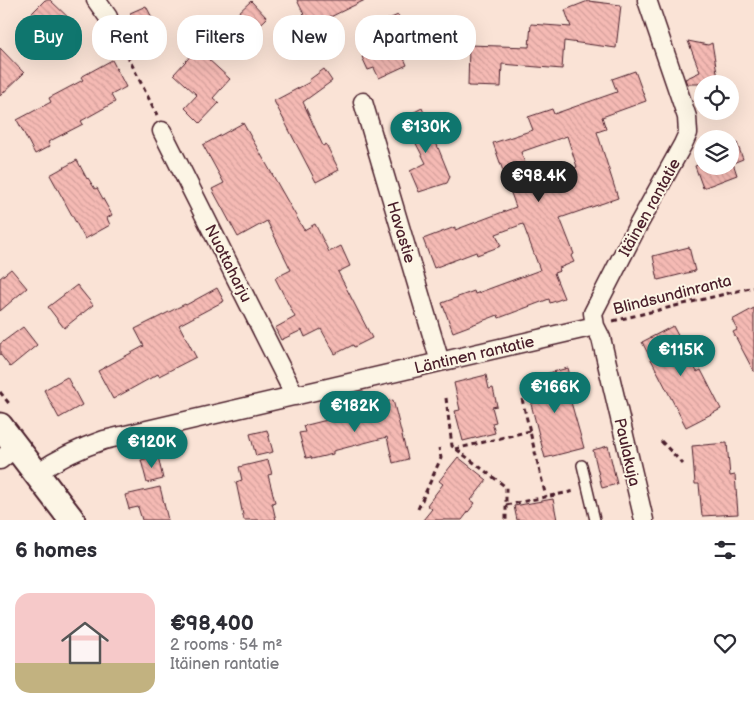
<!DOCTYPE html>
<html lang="en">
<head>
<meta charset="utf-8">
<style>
  :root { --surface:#fff; --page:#f7f7f7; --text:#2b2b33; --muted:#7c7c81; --line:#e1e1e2; --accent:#0f766e }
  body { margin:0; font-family:"Balsamiq Sans",sans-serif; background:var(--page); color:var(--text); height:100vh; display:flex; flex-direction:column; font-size:19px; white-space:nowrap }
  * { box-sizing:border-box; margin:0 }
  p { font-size:16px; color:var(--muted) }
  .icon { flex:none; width:28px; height:28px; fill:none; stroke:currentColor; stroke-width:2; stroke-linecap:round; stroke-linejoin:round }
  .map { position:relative; height:520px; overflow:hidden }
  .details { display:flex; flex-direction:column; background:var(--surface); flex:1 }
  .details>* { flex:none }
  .top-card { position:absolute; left:15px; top:15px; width:500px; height:45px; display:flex; gap:10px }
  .controls { position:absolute; left:694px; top:75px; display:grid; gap:10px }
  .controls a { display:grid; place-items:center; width:45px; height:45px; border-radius:50%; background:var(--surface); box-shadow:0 5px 20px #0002; font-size:25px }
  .price { position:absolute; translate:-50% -42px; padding:0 11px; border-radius:18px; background:var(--accent); color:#fff; font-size:16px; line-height:32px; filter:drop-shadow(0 1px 2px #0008) }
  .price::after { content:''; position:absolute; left:50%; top:30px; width:15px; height:11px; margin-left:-8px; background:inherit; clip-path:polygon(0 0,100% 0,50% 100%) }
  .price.selected { background:#222; color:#fff }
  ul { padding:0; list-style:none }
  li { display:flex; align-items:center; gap:15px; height:125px; padding:0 15px }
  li+li { border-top:1px solid var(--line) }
  li span { display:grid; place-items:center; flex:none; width:140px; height:100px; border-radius:15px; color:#555 }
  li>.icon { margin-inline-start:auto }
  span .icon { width:60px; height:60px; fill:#fffc; stroke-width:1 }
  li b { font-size:21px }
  h2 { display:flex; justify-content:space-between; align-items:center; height:60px; padding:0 15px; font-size:21px }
  .pill { padding:0 18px; border-radius:20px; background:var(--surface); box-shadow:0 5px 20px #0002; font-size:18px; line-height:45px }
  .pill.selected { background:var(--accent); color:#fff }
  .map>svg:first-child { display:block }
  .building { fill:url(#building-back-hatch); stroke:#4a1f2b; fill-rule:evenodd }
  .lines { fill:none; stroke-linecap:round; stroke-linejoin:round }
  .lane-casing { stroke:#4a1f2b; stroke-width:12 }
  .street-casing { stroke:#4a1f2b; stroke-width:21 }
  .secondary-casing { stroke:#4a1f2b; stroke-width:29 }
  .path { stroke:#4a1f2b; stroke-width:3; stroke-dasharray:5 4; stroke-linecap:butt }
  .lane { stroke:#fcf5e5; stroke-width:9 }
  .street { stroke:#fcf5e5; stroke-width:18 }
  .secondary { stroke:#fcf5e5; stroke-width:25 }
  .labels { text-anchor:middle; stroke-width:4; stroke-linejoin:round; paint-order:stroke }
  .street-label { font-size:16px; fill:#4a1f2b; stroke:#fcf5e5 }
</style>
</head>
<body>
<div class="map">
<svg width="754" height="520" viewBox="0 0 754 520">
  <defs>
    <pattern id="building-back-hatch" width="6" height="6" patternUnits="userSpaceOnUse" patternTransform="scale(1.25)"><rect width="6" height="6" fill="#f5bab4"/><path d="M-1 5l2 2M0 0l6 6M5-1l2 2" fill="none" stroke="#d49f9b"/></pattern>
  </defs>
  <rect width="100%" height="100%" fill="#fae3d6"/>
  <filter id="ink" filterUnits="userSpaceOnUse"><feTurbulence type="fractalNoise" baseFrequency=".02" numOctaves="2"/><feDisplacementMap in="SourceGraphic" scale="10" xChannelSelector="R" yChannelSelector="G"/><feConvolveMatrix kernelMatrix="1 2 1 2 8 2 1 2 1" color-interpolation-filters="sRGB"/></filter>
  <g filter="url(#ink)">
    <path class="building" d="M45 0H50L72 21 54 40 29 16Z
      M297 0H365L310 27Z
      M251 1 267 18 241 43 224 26Z
      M588 1 621 5 616 48 564 41 562 69 502 64 501 87 468 86 469 45 529 47 531 24 571 27 565 10Z
      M146 6 160 33 144 41 130 13Z
      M398 15 406 34 396 39 397 42 395 43H397L407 65 379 78 374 68 368 70 362 57 369 54 359 32Z
      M688 41 708 45 712 43 719 84H687L685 79 700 72Z
      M0 48 24 73 0 96Z
      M197 49 230 79 213 98 219 103 200 123 185 108 197 95 174 74Z
      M112 60 126 87 111 95 115 102 81 121 83 124 48 142 50 146 35 154 17 120 51 102 49 98 83 80 81 77Z
      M324 69 332 81 303 102 323 146 326 144 339 170 316 182 274 101 310 82 309 80Z
      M635 71 646 101 602 117 606 129 597 132 618 198 560 218 574 254 571 256 574 262 559 268 560 271 554 273 564 298 550 303 549 299 499 318 498 315 453 332 442 303 474 291 475 294 540 270 523 224 496 234 501 246 477 255 476 252 434 268 423 239 455 227V230L516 207 493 143 533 130 528 117 552 109 554 114 617 92 612 79ZM567 136 577 167 532 184 521 152Z
      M422 108 450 177 447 183 419 192 410 171 426 163 403 118Z
      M243 123 304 230 315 224 329 252 341 246 350 266 338 272 372 338 354 347 353 345 335 354 321 329 305 337 302 330 281 340 275 328 295 317 275 278 291 270 267 221 238 237 212 189 224 183 203 145Z
      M737 143 743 159 733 163 737 175 703 188 695 166 702 163V166H730V145Z
      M77 160 87 179 88 178 95 189 97 188 112 215 107 218 110 225 85 239 50 175Z
      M689 247 695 271 658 280 653 256Z
      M11 269 27 288 0 311V278Z
      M77 285 93 305 64 328 48 307Z
      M217 288 224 301 179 325 196 357 159 376 158 374 113 399 98 371 144 346 135 329 185 304 186 305Z
      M754 308V372L733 332 737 330 732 320Z
      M673 326 697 372 701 370 721 409 686 427 642 342Z
      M23 327 37 345 10 367 0 354V344Z
      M568 368 573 387 567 388 584 448 545 458 531 404 536 402 530 378Z
      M486 375 489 389 493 388 497 406 492 407 496 422 492 423 495 433 463 441 455 411 460 410 454 383Z
      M67 377 82 405 59 418 44 390Z
      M393 400 408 459 393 463 387 437 333 451V454L312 459 311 457 306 458 299 433 305 432 303 426 379 407 378 404Z
      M267 430 273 452 256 456 250 434Z
      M727 443 730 476 735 475 738 514 702 516 699 484H695L692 446Z
      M608 446 617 484 602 488 593 450Z
      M158 456 163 479 147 483 141 460Z
      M458 457 487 480 471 500 475 503 462 520H423L432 509 427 505 443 484 439 481Z
      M268 460 272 474 268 475 275 502 272 503 276 520H244L236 482 242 480 239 467Z
      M160 487 168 520H142L138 507 129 509 125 495Z
      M553 499 557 520H517L514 506Z"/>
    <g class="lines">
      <defs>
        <path id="lane" d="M582 465 595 520"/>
        <path id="street" d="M96 0 108 17
          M363 102 440 362
          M162 131 295 396
          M0 460 16 447
          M37 473C59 458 80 448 104 440L595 326
          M644 520 601 338 595 326 593 313 637 227 683 144 688 133 687 117 647 0"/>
        <path id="secondary" d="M0 426 72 520"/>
      </defs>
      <use href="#lane" class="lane-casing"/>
      <use href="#street" class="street-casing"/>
      <use href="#secondary" class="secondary-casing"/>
      <path class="path" d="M115 31 157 115
        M613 321 754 287
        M0 392 11 406
        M446 398 452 446 506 487V520
        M522 399 546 497
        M661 441 683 464
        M455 449 530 431
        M506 505 575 491
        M418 509 441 458 439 448"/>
      <use href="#lane" class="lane"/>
      <use href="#street" class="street"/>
      <use href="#secondary" class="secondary"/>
    </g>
  </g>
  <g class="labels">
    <g class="street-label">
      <text transform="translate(649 207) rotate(-61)" y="6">Itäinen rantatie</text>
      <text transform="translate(402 232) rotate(73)" y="6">Havastie</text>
      <text transform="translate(229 263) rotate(63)" y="6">Nuottaharju</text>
      <text transform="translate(672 294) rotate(-14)" y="6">Blindsundinranta</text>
      <text transform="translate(474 354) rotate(-13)" y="6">Läntinen rantatie</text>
      <text transform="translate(628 452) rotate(77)" y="6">Paulakuja</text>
    </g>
  </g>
</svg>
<div class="controls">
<a><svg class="icon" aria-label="locate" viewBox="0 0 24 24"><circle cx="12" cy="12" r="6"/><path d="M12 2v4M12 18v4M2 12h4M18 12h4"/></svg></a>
<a><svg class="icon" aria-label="layers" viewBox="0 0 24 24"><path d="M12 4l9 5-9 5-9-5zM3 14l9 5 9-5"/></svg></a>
</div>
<b class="price" style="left:426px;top:154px">€130K</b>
<b class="price selected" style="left:539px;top:203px">€98.4K</b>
<b class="price" style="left:681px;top:377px">€115K</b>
<b class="price" style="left:555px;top:414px">€166K</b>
<b class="price" style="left:355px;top:433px">€182K</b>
<b class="price" style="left:152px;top:469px">€120K</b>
<div class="top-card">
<a class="pill selected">Buy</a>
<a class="pill">Rent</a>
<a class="pill">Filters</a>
<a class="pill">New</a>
<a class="pill">Apartment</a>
</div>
</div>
<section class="details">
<h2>6 homes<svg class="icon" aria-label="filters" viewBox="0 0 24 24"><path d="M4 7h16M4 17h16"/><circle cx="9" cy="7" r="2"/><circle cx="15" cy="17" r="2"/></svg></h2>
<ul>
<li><span style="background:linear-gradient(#f6c9c9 70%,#c2b280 0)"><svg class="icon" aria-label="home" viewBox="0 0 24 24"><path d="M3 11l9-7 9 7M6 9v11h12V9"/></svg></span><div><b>€98,400</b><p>2 rooms · 54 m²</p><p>Itäinen rantatie</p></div><svg class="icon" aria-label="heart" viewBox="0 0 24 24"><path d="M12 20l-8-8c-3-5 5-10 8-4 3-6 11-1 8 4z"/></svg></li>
</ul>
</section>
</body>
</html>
